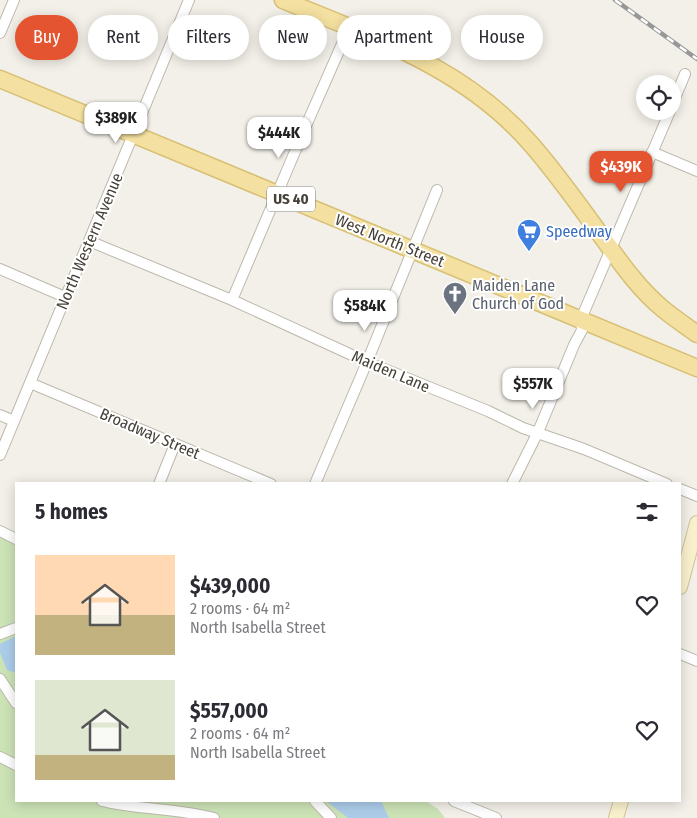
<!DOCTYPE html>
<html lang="en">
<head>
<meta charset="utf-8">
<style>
  :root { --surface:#fff; --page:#f2f2f3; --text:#2b2b33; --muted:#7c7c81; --accent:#e45430 }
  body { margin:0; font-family:"Fira Sans Condensed",sans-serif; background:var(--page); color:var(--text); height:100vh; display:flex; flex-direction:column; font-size:19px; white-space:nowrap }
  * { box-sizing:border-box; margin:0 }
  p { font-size:16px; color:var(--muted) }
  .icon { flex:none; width:28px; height:28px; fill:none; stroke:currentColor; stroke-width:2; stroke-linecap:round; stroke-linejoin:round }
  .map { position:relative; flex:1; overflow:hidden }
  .details { position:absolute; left:15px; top:482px; width:666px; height:320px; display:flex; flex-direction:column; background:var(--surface); border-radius:0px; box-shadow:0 2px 12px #0003 }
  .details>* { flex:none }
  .top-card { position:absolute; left:15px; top:15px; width:668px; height:45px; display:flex; gap:10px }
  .buttons { position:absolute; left:636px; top:75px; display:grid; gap:10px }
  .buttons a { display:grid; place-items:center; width:45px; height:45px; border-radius:50%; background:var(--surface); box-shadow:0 2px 12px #0003; font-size:25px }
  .price { position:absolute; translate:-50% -42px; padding:0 11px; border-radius:10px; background:#fff; color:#222; font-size:16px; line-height:32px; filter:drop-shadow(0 1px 2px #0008) }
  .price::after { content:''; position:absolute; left:50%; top:30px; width:15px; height:11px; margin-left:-8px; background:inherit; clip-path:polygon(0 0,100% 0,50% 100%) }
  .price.on { background:var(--accent); color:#fff }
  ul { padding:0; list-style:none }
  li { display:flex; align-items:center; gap:15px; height:125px; padding:0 20px }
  li span { display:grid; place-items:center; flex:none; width:140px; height:100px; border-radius:0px; color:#555 }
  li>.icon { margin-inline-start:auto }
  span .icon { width:60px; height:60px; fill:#fffc; stroke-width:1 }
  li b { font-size:21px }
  h2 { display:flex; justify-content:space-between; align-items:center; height:60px; padding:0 20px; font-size:21px }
  .pill { padding:0 18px; border-radius:22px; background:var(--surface); box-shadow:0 2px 12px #0003; font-size:18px; line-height:45px }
  .pill.on { background:var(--accent); color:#fff }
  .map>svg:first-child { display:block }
  .green { fill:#cce3b6 }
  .water { fill:#accde9 }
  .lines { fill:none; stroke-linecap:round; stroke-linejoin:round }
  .street-casing { stroke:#bdb8ad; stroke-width:12 }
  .secondary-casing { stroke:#cec49d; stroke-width:16 }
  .primary-casing { stroke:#d7bf73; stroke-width:19 }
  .street { stroke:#fff; stroke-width:10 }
  .secondary { stroke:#f9f1cd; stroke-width:14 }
  .primary { stroke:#f4e1a1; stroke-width:16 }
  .rail-casing { stroke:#979797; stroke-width:4.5 }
  .rail { stroke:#fff; stroke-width:2.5; stroke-dasharray:8; stroke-linecap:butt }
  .labels { text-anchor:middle; stroke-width:4; stroke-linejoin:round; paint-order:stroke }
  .shield { fill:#fff; stroke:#7e7a74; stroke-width:1 }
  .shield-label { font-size:15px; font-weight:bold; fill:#464138 }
  .shop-label { font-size:16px; fill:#366cbe; stroke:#fff; text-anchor:start }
  .street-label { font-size:16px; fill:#464138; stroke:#fff }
  .worship-label { font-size:16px; fill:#5b616d; stroke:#fff; text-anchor:start }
</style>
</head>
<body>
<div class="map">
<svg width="697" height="818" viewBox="0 0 697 818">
  <rect width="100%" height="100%" fill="#f3f0e9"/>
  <path class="green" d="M0 537 16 539V801H426L438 809 445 818H0Z"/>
  <path class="water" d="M16 636V673L7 670 0 653V644Z
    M326 801H381L389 818H348Z"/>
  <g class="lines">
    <defs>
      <path id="street" d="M0 33 14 0
        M672 105 685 74
        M652 152 697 171
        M89 241 232 300 367 362 488 411 523 428 584 449 667 484
        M0 269 65 297
        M232 300 305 128 349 28
        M30 383 271 484
        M0 415 14 421
        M0 455 189 0
        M159 484 175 444
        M315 484 367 362 437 190
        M512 484 538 432 574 345 582 330 581 319 670 111
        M680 489 697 496
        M0 531 16 539
        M0 634 16 628
        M680 654 697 661
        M0 679 16 703
        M0 757 16 765
        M102 801C139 810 177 808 214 818
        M315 801 331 818
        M454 801 496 818"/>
      <path id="secondary" d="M680 587 697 523
        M616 818 621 801"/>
      <path id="primary" d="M283 0C374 38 464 67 531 144 558 175 581 208 605 241 622 265 640 290 663 309 674 318 686 326 697 334
        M0 79 697 368"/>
    </defs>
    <use href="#street" class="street-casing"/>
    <use href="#secondary" class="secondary-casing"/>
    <use href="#primary" class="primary-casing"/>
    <use href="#street" class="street"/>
    <use href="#secondary" class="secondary"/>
    <use href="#primary" class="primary"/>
    <defs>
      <path id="rail" d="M615 0 697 59"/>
    </defs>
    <use href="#rail" class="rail-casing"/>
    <use href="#rail" class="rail"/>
  </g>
  <defs>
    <symbol id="supermarket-pin" viewBox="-11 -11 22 30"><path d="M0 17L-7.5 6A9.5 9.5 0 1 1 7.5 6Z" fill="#3f7fe0" stroke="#fff"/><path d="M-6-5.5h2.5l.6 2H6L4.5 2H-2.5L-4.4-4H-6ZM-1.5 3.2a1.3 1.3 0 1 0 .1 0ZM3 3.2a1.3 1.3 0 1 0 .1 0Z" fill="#fff"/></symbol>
    <symbol id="church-pin" viewBox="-11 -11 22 30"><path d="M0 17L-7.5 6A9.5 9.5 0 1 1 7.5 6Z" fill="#6b7280" stroke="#fff"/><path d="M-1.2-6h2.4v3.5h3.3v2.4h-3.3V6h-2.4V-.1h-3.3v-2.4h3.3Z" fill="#fff"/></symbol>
  </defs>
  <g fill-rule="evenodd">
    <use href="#supermarket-pin" x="515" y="217" width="28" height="38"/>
    <use href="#church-pin" x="441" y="280" width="28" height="38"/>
  </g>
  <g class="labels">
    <rect class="shield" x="267" y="186.5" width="48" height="25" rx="4"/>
    <g class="shield-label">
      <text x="291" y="204">US 40</text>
    </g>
    <g class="shop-label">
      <text x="546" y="237">Speedway</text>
    </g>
    <g class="street-label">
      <text transform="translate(390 240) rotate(22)" y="6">West North Street</text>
      <text transform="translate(89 241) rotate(-67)" y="6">North Western Avenue</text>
      <text transform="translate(391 371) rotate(23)" y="6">Maiden Lane</text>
      <text transform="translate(150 433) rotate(23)" y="6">Broadway Street</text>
    </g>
    <g class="worship-label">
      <text x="472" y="291">Maiden Lane<tspan x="472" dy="18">Church of God</tspan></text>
    </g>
  </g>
</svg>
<div class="buttons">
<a><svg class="icon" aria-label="locate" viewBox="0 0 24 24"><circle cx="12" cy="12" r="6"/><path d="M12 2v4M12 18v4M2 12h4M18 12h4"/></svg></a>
</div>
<b class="price" style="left:116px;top:144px">$389K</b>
<b class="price" style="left:279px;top:159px">$444K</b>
<b class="price on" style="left:621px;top:193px">$439K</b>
<b class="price" style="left:365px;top:332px">$584K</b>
<b class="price" style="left:533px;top:410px">$557K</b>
<div class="top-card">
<a class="pill on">Buy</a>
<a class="pill">Rent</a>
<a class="pill">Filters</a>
<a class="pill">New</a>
<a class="pill">Apartment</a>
<a class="pill">House</a>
</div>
<section class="details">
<h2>5 homes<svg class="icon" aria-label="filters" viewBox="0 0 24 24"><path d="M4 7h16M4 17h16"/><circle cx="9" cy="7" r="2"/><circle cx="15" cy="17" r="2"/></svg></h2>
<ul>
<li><span style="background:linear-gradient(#ffd9b3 60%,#c2b280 0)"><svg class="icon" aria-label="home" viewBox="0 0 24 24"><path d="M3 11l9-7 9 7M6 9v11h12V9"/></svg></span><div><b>$439,000</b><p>2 rooms · 64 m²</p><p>North Isabella Street</p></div><svg class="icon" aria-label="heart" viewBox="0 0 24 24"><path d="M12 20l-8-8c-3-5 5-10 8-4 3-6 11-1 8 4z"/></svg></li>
<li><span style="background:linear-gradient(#dfe7d0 75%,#c2b280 0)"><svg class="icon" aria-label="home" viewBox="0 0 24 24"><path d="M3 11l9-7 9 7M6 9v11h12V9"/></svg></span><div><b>$557,000</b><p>2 rooms · 64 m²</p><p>North Isabella Street</p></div><svg class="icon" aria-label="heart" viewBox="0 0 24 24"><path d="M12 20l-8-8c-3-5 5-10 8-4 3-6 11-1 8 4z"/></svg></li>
</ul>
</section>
</div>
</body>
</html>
